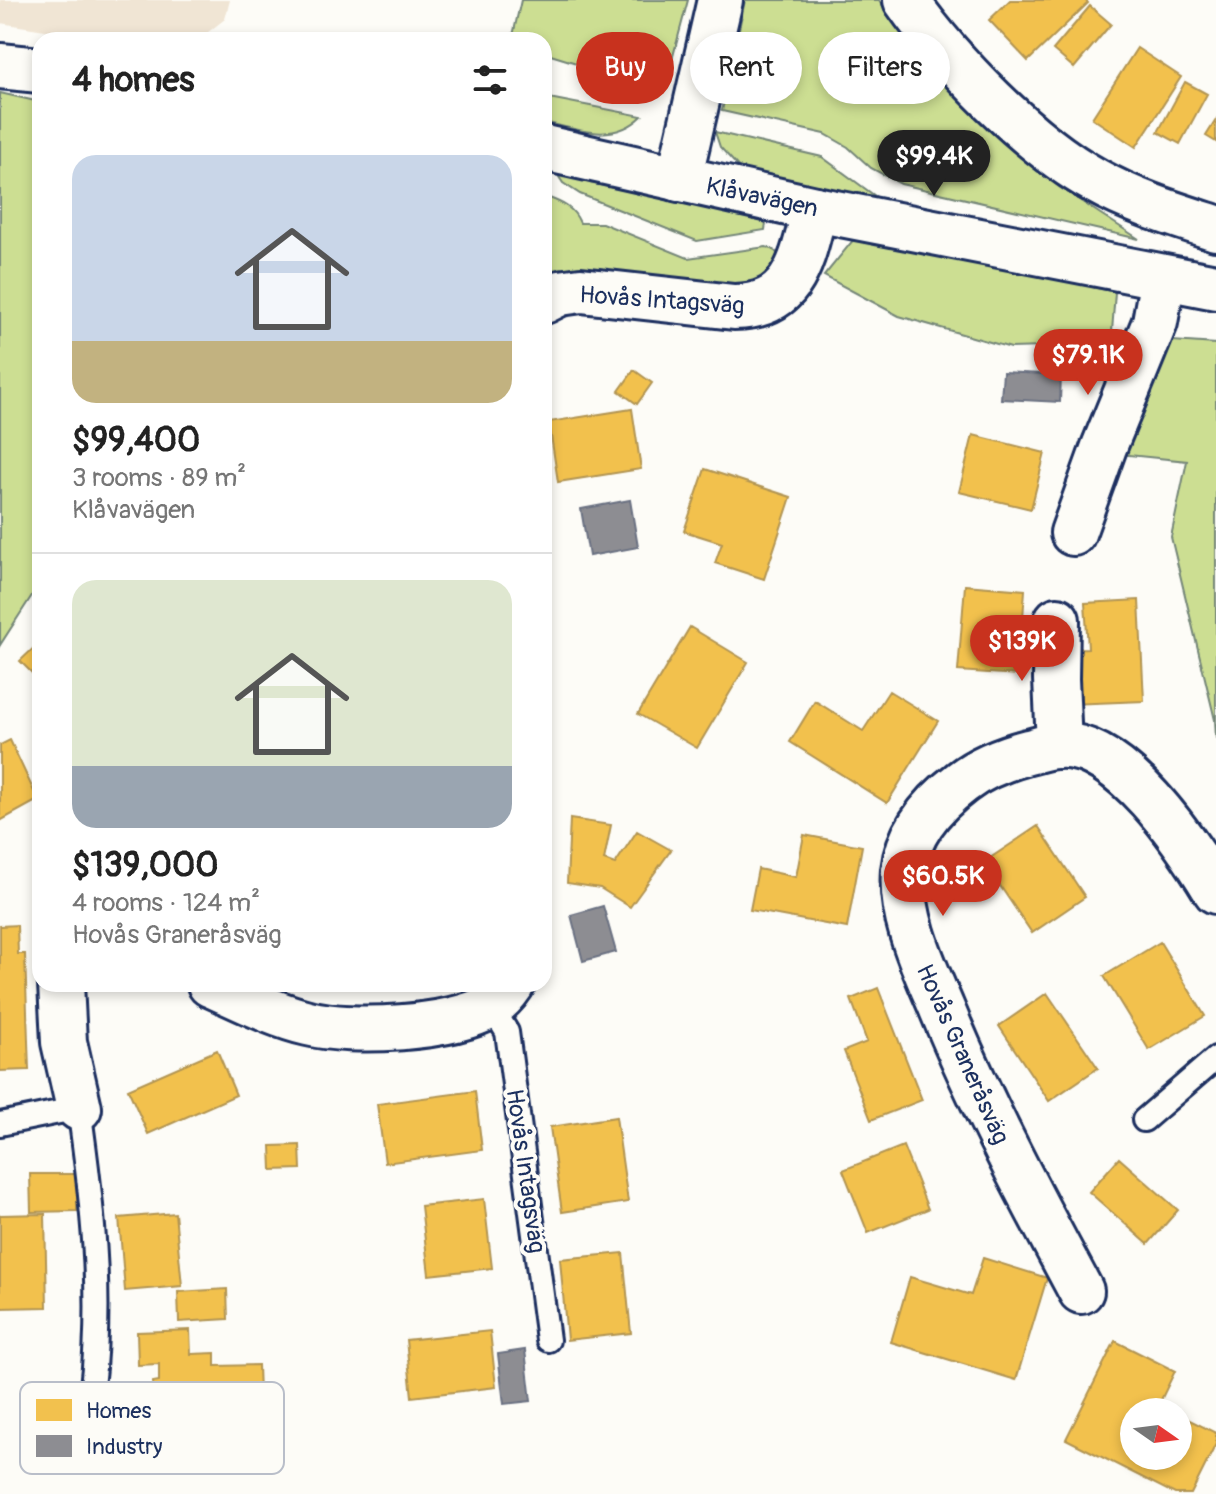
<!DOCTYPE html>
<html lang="en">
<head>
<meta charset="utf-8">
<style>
  :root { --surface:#fff; --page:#f6f6f6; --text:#222; --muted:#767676; --line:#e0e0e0; --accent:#c8321e }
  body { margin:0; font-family:Pangolin,sans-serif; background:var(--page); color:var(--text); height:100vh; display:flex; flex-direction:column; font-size:30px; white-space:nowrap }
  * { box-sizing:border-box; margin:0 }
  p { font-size:26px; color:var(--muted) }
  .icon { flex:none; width:44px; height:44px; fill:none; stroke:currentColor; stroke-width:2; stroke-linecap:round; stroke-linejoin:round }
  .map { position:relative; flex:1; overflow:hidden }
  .details { position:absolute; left:32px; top:32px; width:520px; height:960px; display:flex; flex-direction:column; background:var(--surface); border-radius:24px; box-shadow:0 4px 12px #0003 }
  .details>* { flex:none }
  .guide { position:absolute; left:576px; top:32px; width:520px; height:72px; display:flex; gap:16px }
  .needle { width:52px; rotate:104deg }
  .tools { position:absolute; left:1120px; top:1398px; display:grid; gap:16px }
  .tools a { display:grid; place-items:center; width:72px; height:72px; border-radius:50%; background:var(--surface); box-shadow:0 4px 12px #0003; font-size:40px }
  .price { position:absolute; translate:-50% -68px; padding:0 18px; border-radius:28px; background:var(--accent); color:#fff; font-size:26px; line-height:52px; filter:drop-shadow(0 2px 4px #0008) }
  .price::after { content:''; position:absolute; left:50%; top:48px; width:24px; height:18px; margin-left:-12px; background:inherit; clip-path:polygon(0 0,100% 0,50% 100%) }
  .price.active { background:#222; color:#fff }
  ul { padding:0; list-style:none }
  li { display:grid; align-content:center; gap:16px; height:424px; padding:0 40px }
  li+li { border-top:2px solid var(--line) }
  li span { display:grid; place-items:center; height:248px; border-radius:24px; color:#555 }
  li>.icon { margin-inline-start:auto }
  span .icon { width:144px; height:144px; fill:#fffc; stroke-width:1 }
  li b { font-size:34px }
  h2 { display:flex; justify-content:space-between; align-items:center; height:96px; padding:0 40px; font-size:34px }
  .chip { padding:0 28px; border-radius:36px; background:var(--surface); box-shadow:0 4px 12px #0003; font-size:28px; line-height:72px }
  .chip.active { background:var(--accent); color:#fff }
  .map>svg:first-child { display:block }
  .built { fill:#f0e5d4 }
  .green { fill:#ccde92; stroke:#748678; stroke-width:2 }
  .homes { fill:#f2c14e; stroke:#b29553; stroke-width:2 }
  .industry { fill:#8d8d92; stroke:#6b7182; stroke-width:2 }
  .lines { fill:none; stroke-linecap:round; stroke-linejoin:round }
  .service-casing { stroke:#1b2f5e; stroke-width:28 }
  .minor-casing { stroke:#1b2f5e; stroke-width:50 }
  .tertiary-casing { stroke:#1b2f5e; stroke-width:50 }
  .service { stroke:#fdfcf7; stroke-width:22 }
  .minor { stroke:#fdfcf7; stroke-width:44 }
  .tertiary { stroke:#fdfcf7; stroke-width:44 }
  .labels { text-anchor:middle; stroke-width:8; stroke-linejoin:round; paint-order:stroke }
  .street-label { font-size:24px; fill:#1b2f5e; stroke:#fdfcf7 }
  .key { fill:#fdfcf7; stroke:#b9bec9; stroke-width:2 }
  .key-label { font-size:22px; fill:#1b2f5e }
</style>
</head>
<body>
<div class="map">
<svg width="1216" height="1494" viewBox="0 0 1216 1494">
  <rect width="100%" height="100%" fill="#fdfcf7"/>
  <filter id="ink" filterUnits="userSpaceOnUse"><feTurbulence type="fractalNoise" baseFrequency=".0125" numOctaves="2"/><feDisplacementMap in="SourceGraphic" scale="16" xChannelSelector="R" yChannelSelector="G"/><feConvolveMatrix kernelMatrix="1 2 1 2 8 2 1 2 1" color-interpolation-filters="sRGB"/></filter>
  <g filter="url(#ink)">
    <path class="built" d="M0 0H230L225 19 198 40H146L71 34 0 23Z"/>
    <path class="green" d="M521 0H688L664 90 544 53V40H512Z
      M745 0H879L900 31 952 84 991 131 1059 187 1139 239 901 184 871 168 848 147 825 134 722 111Z
      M0 93 40 102V583L0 645Z
      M544 97 642 116C614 144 578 130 544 122Z
      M715 132 822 157 886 204 742 171 720 147Z
      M561 166 571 169 590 183 759 218 766 223 765 230 697 241 580 194 563 183 559 177Z
      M544 196C560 202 573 206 580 223H602L688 258 766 247C777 250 781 255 779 267L747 294 580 273 561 268 544 276Z
      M858 234 1115 292 1111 345 1011 348 899 316 824 276Z
      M1172 341 1216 344V739L1215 720 1171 537 1187 461 1118 454 1139 382Z"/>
    <path class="homes" d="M1010 0H1085L1088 3 1028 61 989 20Z
      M1090 6 1111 24 1074 68 1053 50Z
      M1137 48 1181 77 1136 147 1092 118Z
      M1185 82 1207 94 1180 144 1158 132Z
      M1216 120V142L1206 136Z
      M634 370 652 383 637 404 619 391Z
      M632 409 641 469 558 482 549 422Z
      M973 435 1045 453 1031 509 959 492Z
      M705 469 791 497 764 579 715 563 722 543 684 531Z
      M965 585 1025 590 1019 675 958 671Z
      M1139 600 1144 701 1070 704 1067 649 1088 648 1085 603Z
      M690 627 748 662 697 748 638 714Z
      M40 642V681L20 661Z
      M889 691 938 721 887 803 790 742 815 701 863 731Z
      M10 740 38 800 0 821V745Z
      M570 819 611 825 604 860 615 864 637 831 671 850 630 907 600 888 567 883Z
      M1038 826 1085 897 1032 933 984 862Z
      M804 835 862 846 847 928 750 910 758 869 796 877Z
      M17 925 18 954H25L29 1070 0 1071V926Z
      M1160 942 1205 1016 1149 1050 1104 976Z
      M878 988 922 1100 871 1120 844 1051 867 1042 851 999Z
      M1047 993 1098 1068 1049 1101 999 1026Z
      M217 1050 236 1095 148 1134 128 1089Z
      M475 1091 482 1150 385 1163 377 1104Z
      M616 1117 628 1202 562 1212 550 1127Z
      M300 1145 301 1169 272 1170 271 1146Z
      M903 1146 928 1209 868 1233 843 1170Z
      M1119 1158 1178 1210 1148 1244 1089 1192Z
      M30 1174H77V1211L31 1212Z
      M484 1199 492 1268 429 1275 421 1206Z
      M175 1213 182 1286 125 1291 119 1218Z
      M45 1214 47 1307 0 1308V1215Z
      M623 1253 631 1333 567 1340 560 1259Z
      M983 1258 1047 1278 1016 1380 891 1342 910 1277 971 1295Z
      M227 1289 228 1319 179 1322 178 1292Z
      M190 1330 191 1354 215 1353V1366L258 1365 260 1421 154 1425 153 1382 159 1381V1364L138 1365 137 1332Z
      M490 1331 496 1387 412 1397 406 1340Z
      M1115 1341 1175 1371 1159 1404 1174 1412H1134V1456H1178V1414L1216 1433V1444L1191 1494H1175L1066 1439Z"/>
    <path class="industry" d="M1003 372 1061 375 1060 402 1001 399Z
      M630 500 638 547 589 556 581 509Z
      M603 906 616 952 583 961 571 915Z
      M525 1350 531 1401 504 1404 498 1354Z"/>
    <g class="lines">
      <defs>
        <path id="service" d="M491 1006 507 1032 548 1340
          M1144 1120 1216 1058
          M0 1124 79 1108C92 1199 103 1295 92 1387"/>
        <path id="minor" d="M906 0C949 62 1030 145 1096 181 1133 202 1176 215 1216 228
          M679 179 720 0
          M544 301 560 293 581 290 734 307C796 307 802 258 815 209
          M1073 533 1104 447 1155 322 1163 278
          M1057 620 1056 679 1059 745
          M61 984 64 1042 79 1108
          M210 984C242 998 274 1015 308 1023 352 1034 451 1029 491 1006 500 1000 506 993 512 984
          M1081 1291C1031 1198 982 1106 942 1009 924 966 900 918 904 870 908 832 933 804 962 782 980 768 1005 758 1028 752 1037 750 1047 746 1057 746 1120 740 1188 845 1216 891"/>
        <path id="tertiary" d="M0 66 40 70
          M544 148 815 209 1216 287"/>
      </defs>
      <use href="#service" class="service-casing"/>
      <use href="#minor" class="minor-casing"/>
      <use href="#tertiary" class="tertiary-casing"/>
      <use href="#service" class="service"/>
      <use href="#minor" class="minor"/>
      <use href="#tertiary" class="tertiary"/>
    </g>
  </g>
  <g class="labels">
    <g class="street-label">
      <text transform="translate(762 197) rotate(12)" y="8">Klåvavägen</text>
      <text transform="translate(662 300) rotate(4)" y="8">Hovås Intagsväg</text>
      <text transform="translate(963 1054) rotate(66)" y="8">Hovås Graneråsväg</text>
      <text transform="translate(526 1171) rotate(82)" y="8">Hovås Intagsväg</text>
    </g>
  </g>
  <rect x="20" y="1382" width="264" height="92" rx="12" class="key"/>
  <rect x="36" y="1399" width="36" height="22" fill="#f2c14e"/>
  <rect x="36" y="1435" width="36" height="22" fill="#8d8d92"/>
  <g class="key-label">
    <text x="86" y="1418">Homes</text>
    <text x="86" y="1454">Industry</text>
  </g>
</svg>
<div class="tools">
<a><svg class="needle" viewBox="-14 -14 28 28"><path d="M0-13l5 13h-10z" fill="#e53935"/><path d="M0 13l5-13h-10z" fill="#767676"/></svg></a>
</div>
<b class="price active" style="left:934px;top:198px">$99.4K</b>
<b class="price" style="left:1088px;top:397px">$79.1K</b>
<b class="price" style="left:1022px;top:683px">$139K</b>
<b class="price" style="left:943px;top:918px">$60.5K</b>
<div class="guide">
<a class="chip active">Buy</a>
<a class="chip">Rent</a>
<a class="chip">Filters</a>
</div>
<section class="details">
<h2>4 homes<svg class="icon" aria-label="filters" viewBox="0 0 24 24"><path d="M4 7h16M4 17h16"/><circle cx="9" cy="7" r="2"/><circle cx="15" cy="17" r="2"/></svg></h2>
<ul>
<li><span style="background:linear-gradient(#c9d6e8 75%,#c2b280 0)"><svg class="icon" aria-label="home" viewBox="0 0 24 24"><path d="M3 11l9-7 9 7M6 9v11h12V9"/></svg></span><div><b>$99,400</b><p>3 rooms · 89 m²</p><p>Klåvavägen</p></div></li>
<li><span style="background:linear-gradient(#dfe7d0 75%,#9aa5b1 0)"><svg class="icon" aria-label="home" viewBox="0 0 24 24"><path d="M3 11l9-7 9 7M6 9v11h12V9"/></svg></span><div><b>$139,000</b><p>4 rooms · 124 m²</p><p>Hovås Graneråsväg</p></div></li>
</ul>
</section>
</div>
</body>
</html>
